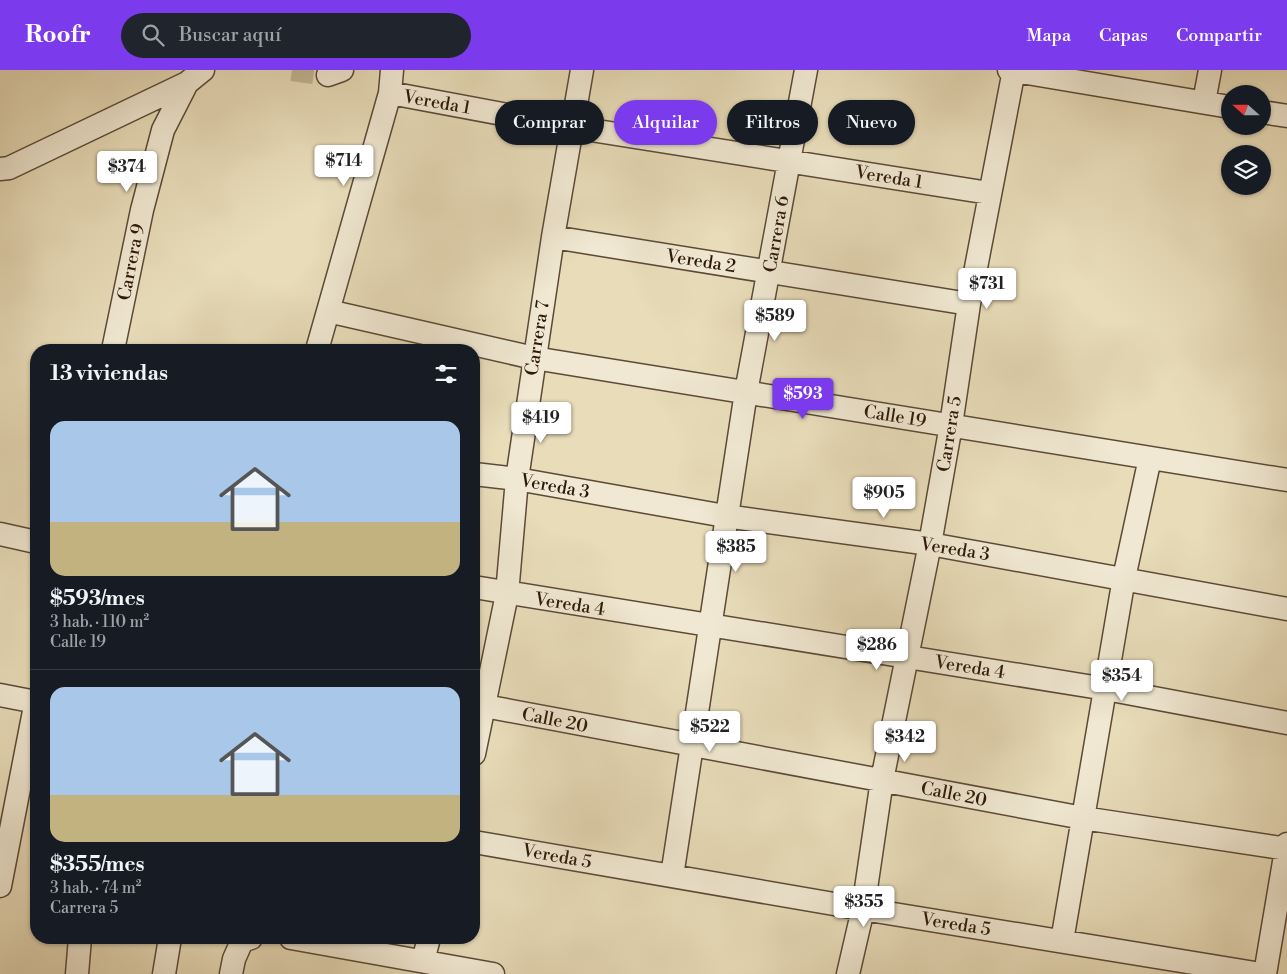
<!DOCTYPE html>
<html lang="es">
<head>
<meta charset="utf-8">
<style>
  :root { --surface:#171b24; --page:#20242c; --text:#f1f3f6; --muted:#9ea1a6; --line:#363941; --accent:#7c3aed }
  body { margin:0; font-family:"Libre Bodoni",serif; background:var(--page); color:var(--text); height:100vh; display:flex; flex-direction:column; font-size:19px; white-space:nowrap }
  * { box-sizing:border-box; margin:0 }
  p { font-size:16px; color:var(--muted) }
  .icon { flex:none; width:28px; height:28px; fill:none; stroke:currentColor; stroke-width:2; stroke-linecap:round; stroke-linejoin:round }
  .map { position:relative; flex:1; overflow:hidden }
  .drawer { position:absolute; left:30px; top:274px; width:450px; height:600px; display:flex; flex-direction:column; background:var(--surface); border-radius:20px; box-shadow:0 1px 4px #0004 }
  .drawer>* { flex:none }
  .hud { position:absolute; left:495px; top:30px; width:475px; height:45px; display:flex; gap:10px }
  .needle { width:32px; rotate:291deg }
  .tools { position:absolute; left:1221px; top:15px; display:grid; gap:10px }
  .tools a { display:grid; place-items:center; width:50px; height:50px; border-radius:50%; background:var(--surface); box-shadow:0 1px 4px #0004; font-size:25px }
  .price { position:absolute; translate:-50% -42px; padding:0 11px; border-radius:5px; background:#fff; color:#222; font-size:16px; line-height:32px; filter:drop-shadow(0 1px 2px #0008) }
  .price::after { content:''; position:absolute; left:50%; top:30px; width:15px; height:11px; margin-left:-8px; background:inherit; clip-path:polygon(0 0,100% 0,50% 100%) }
  .price.current { background:var(--accent); color:#fff }
  ul { padding:0; list-style:none }
  li { display:grid; align-content:center; gap:10px; height:265px; padding:0 20px }
  li+li { border-top:1px solid var(--line) }
  li span { display:grid; place-items:center; height:155px; border-radius:15px; color:#555 }
  li>.icon { margin-inline-start:auto }
  span .icon { width:90px; height:90px; fill:#fffc; stroke-width:1 }
  li b { font-size:21px }
  h2 { display:flex; justify-content:space-between; align-items:center; height:60px; padding:0 20px; font-size:21px }
  .chip { padding:0 18px; border-radius:22px; background:var(--surface); box-shadow:0 1px 4px #0004; font-size:18px; line-height:45px }
  .chip.current { background:var(--accent); color:#fff }
  header { display:flex; align-items:center; gap:30px; box-sizing:border-box; height:70px; padding:0 25px; background:var(--accent); color:#fff }
  header strong { font-size:24px }
  nav { display:flex; gap:28px; margin-inline-start:auto; font-size:18px }
  .search { width:350px; height:45px; background:var(--page); display:flex; align-items:center; gap:12px; box-sizing:border-box; padding:0 18px; border-radius:28px; color:var(--muted); font-size:19px }
  .map>svg:first-child { display:block }
  .lines { fill:none; stroke-linecap:round; stroke-linejoin:round }
  .minor-tunnel { stroke:#c3b596; stroke-width:22; stroke-dasharray:22 11; stroke-linecap:butt }
  .minor-casing { stroke:#5c4a37; stroke-width:25 }
  .minor { stroke:#f0e8d2; stroke-width:22 }
  .labels { text-anchor:middle; stroke-width:4.5; stroke-linejoin:round; paint-order:stroke }
  .street-label { font-size:18px; fill:#2d190c; stroke:#f0e8d2 }
</style>
</head>
<body>
<header>
<strong>Roofr</strong>
<div class="search"><svg class="icon" aria-label="search" viewBox="0 0 24 24"><circle cx="10" cy="10" r="6"/><path d="M15 15l6 6"/></svg>Buscar aquí</div>
<nav><a>Mapa</a><a>Capas</a><a>Compartir</a></nav>
</header>
<div class="map">
<svg width="1287" height="904" viewBox="0 0 1287 904">
  <rect width="100%" height="100%" fill="#e8dcb9"/>
  <filter id="stains"><feTurbulence type="fractalNoise" baseFrequency=".004" numOctaves="4"/><feColorMatrix values="0 0 0 0 .2 0 0 0 0 .09 0 0 0 0 .02 0 0 0 .5 -.17"/></filter>
  <radialGradient id="worn" r=".72"><stop offset=".6" stop-color="#630" stop-opacity="0"/><stop offset="1" stop-color="#630" stop-opacity=".3"/></radialGradient>
  <g class="lines">
    <path class="minor-tunnel" d="M292 0 328 5"/>
    <defs>
      <path id="minor" d="M1009 0 1230 37
        M328 5 342 0
        M390 23 572 57 989 123
        M1204 32 1210 0
        M1262 42 1287 46
        M0 99 9 98 187 13
        M553 167 969 234
        M328 241 534 288 1287 410
        M113 280 142 140 163 60 187 13 203 0
        M317 280 390 23 392 0
        M474 404 517 409 725 446 930 474 1287 539
        M0 464 36 472
        M474 517 1106 619 1287 653
        M0 625 36 632
        M474 634 1083 748 1287 779
        M474 684 507 524 517 409 553 167 582 0
        M474 772 863 839 1261 904
        M672 806 746 322 806 0
        M0 816 36 631
        M291 868 493 904
        M1062 871 1124 508 1150 388
        M423 891 429 868
        M77 904 80 868
        M164 904 170 868
        M231 904 234 889 242 871 251 868
        M848 904 863 839 882 710 930 474 951 355 969 234 1014 0
        M1265 904 1287 774"/>
    </defs>
    <use href="#minor" class="minor-casing"/>
    <use href="#minor" class="minor"/>
  </g>
  <g class="labels">
    <g class="street-label">
      <text transform="translate(437 32) rotate(10)" y="6">Vereda 1</text>
      <text transform="translate(889 107) rotate(9)" y="6">Vereda 1</text>
      <text transform="translate(776 164) rotate(-80)" y="6">Carrera 6</text>
      <text transform="translate(701 191) rotate(9)" y="6">Vereda 2</text>
      <text transform="translate(131 192) rotate(-79)" y="6">Carrera 9</text>
      <text transform="translate(537 268) rotate(-81)" y="6">Carrera 7</text>
      <text transform="translate(895 346) rotate(9)" y="6">Calle 19</text>
      <text transform="translate(949 364) rotate(-81)" y="6">Carrera 5</text>
      <text transform="translate(555 416) rotate(10)" y="6">Vereda 3</text>
      <text transform="translate(955 479) rotate(9)" y="6">Vereda 3</text>
      <text transform="translate(570 534) rotate(9)" y="6">Vereda 4</text>
      <text transform="translate(970 597) rotate(9)" y="6">Vereda 4</text>
      <text transform="translate(555 650) rotate(11)" y="6">Calle 20</text>
      <text transform="translate(954 724) rotate(11)" y="6">Calle 20</text>
      <text transform="translate(557 786) rotate(10)" y="6">Vereda 5</text>
      <text transform="translate(956 854) rotate(9)" y="6">Vereda 5</text>
    </g>
  </g>
  <rect width="100%" height="100%" filter="url(#stains)"/>
  <rect width="100%" height="100%" fill="url(#worn)"/>
</svg>
<div class="tools">
<a><svg class="needle" viewBox="-14 -14 28 28"><path d="M0-13l5 13h-10z" fill="#e53935"/><path d="M0 13l5-13h-10z" fill="#9ea1a6"/></svg></a>
<a><svg class="icon" aria-label="layers" viewBox="0 0 24 24"><path d="M12 4l9 5-9 5-9-5zM3 14l9 5 9-5"/></svg></a>
</div>
<b class="price" style="left:344px;top:117px">$714</b>
<b class="price" style="left:127px;top:123px">$374</b>
<b class="price" style="left:987px;top:240px">$731</b>
<b class="price" style="left:775px;top:272px">$589</b>
<b class="price current" style="left:803px;top:350px">$593</b>
<b class="price" style="left:541px;top:374px">$419</b>
<b class="price" style="left:884px;top:449px">$905</b>
<b class="price" style="left:736px;top:503px">$385</b>
<b class="price" style="left:877px;top:601px">$286</b>
<b class="price" style="left:1122px;top:632px">$354</b>
<b class="price" style="left:710px;top:683px">$522</b>
<b class="price" style="left:905px;top:693px">$342</b>
<b class="price" style="left:864px;top:858px">$355</b>
<div class="hud">
<a class="chip">Comprar</a>
<a class="chip current">Alquilar</a>
<a class="chip">Filtros</a>
<a class="chip">Nuevo</a>
</div>
<section class="drawer">
<h2>13 viviendas<svg class="icon" aria-label="filters" viewBox="0 0 24 24"><path d="M4 7h16M4 17h16"/><circle cx="9" cy="7" r="2"/><circle cx="15" cy="17" r="2"/></svg></h2>
<ul>
<li><span style="background:linear-gradient(#a9c7e8 65%,#c2b280 0)"><svg class="icon" aria-label="home" viewBox="0 0 24 24"><path d="M3 11l9-7 9 7M6 9v11h12V9"/></svg></span><div><b>$593/mes</b><p>3 hab. · 110 m²</p><p>Calle 19</p></div></li>
<li><span style="background:linear-gradient(#a9c7e8 70%,#c2b280 0)"><svg class="icon" aria-label="home" viewBox="0 0 24 24"><path d="M3 11l9-7 9 7M6 9v11h12V9"/></svg></span><div><b>$355/mes</b><p>3 hab. · 74 m²</p><p>Carrera 5</p></div></li>
</ul>
</section>
</div>
</body>
</html>
